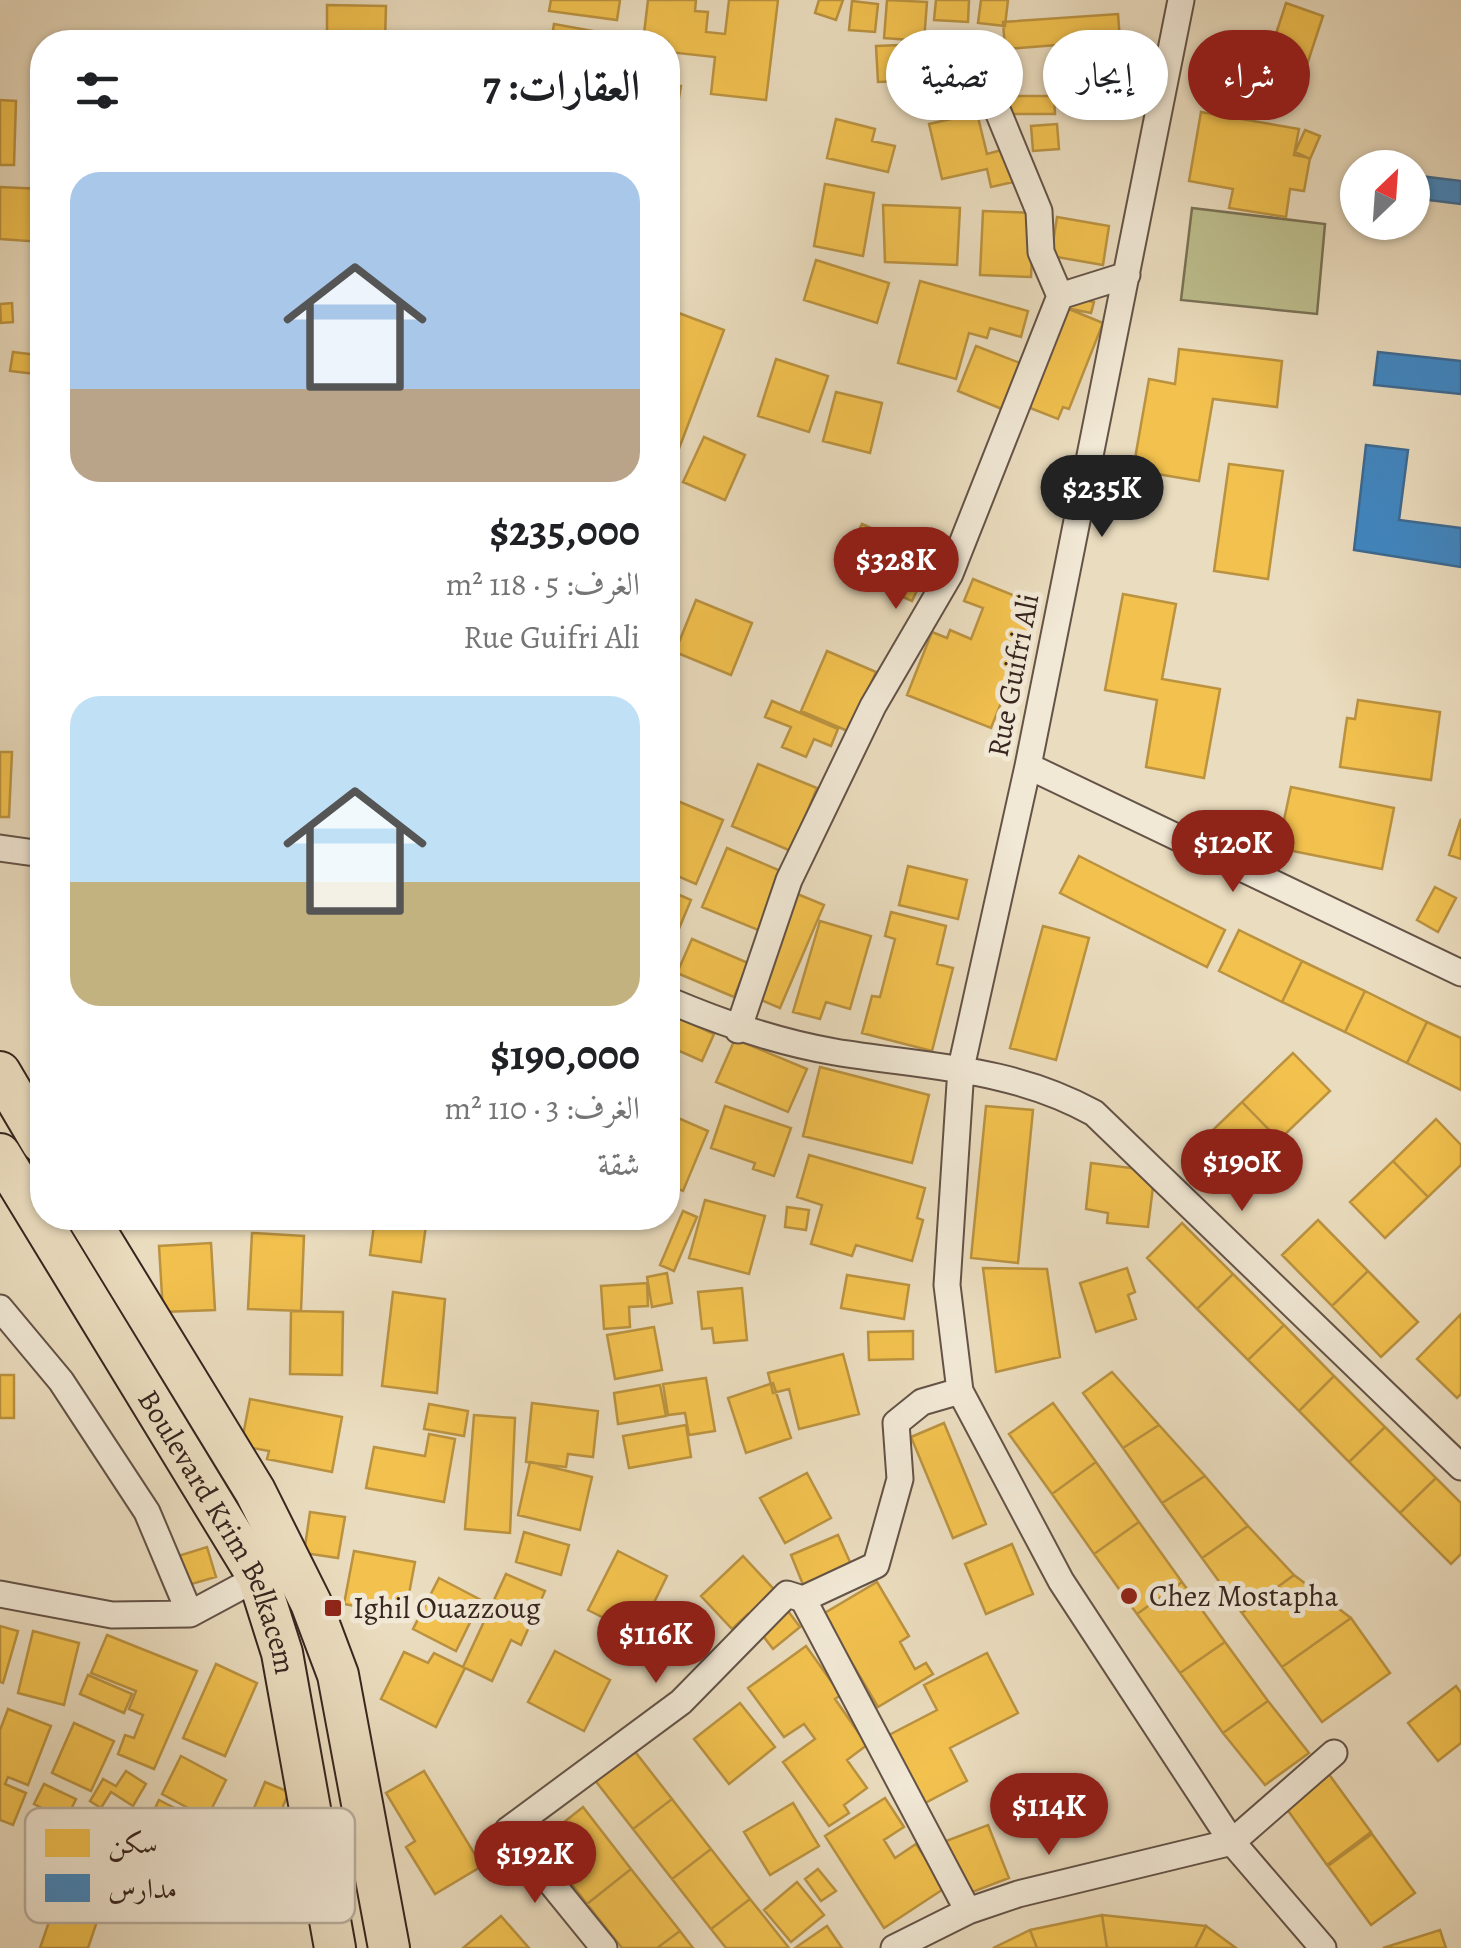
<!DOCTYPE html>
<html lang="ar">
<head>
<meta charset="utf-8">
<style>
  :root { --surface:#fff; --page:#f2f2f2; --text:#202124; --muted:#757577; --accent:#8f2418 }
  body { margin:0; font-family:Alegreya,Amiri,serif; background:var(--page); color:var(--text); direction:rtl; height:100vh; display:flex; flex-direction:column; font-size:38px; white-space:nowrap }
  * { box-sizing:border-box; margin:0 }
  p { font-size:32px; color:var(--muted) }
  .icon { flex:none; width:55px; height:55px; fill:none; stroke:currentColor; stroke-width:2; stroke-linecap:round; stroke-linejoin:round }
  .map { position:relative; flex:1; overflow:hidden; direction:ltr }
  .drawer { position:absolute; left:30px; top:30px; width:650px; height:1200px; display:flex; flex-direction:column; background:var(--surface); border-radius:40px; box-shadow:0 2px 8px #0004; direction:rtl }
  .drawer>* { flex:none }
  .guide { position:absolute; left:710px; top:30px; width:600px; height:90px; direction:rtl; display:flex; gap:20px }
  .needle { width:65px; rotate:25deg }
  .controls { position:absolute; left:1340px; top:150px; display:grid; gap:20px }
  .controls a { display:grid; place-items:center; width:90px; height:90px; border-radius:50%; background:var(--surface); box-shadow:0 2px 8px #0004; font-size:50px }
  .price { position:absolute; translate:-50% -85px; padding:0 22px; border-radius:35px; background:var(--accent); color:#fff; font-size:32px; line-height:65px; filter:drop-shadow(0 2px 5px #0008) }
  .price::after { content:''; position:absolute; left:50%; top:60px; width:30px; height:22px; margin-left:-15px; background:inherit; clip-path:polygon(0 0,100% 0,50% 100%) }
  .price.on { background:#222; color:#fff }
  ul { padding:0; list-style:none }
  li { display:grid; align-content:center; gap:20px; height:530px; padding:0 40px }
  li span { display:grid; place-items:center; height:310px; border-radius:30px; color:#555 }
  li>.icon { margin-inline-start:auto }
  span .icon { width:180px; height:180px; fill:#fffc; stroke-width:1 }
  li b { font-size:42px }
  h2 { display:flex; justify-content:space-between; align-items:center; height:120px; padding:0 40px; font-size:42px }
  .chip { padding:0 35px; border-radius:45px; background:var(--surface); box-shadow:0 2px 8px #0004; font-size:35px; line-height:90px }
  .chip.on { background:var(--accent); color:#fff }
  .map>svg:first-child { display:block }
  .green { fill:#bdbe8d; stroke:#7a7256; stroke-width:2.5 }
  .homes { fill:#f2c14e; stroke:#ba9240; stroke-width:2.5 }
  .schools { fill:#3f88c5; stroke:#3d6a93; stroke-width:2.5 }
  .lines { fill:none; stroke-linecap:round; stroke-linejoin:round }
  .street-casing { stroke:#645347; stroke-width:29 }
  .primary-casing { stroke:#37251f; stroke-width:44 }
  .street { stroke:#f1e8d5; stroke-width:25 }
  .primary { stroke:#eadcbe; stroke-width:40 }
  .poi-dot { fill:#8f2418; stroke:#f1e8d5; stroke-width:4 }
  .labels { text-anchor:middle; stroke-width:10; stroke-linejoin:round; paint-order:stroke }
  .street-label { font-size:30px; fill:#37251f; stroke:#f1e8d5 }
  .poi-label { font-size:30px; fill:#37251f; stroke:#f1e8d5; text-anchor:start }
  .key { fill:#f1e8d5; stroke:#b9ae9e; stroke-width:2.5 }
  .key-label { font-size:28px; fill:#37251f }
</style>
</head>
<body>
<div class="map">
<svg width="1461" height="1948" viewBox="0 0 1461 1948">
  <rect width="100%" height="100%" fill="#eadcbe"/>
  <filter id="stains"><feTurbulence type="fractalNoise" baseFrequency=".002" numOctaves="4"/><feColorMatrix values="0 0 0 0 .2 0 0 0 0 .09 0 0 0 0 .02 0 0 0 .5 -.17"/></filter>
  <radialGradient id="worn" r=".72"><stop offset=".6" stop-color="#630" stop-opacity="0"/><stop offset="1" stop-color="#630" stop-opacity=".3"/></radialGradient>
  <path class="green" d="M1192 208 1325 224 1317 314 1181 300Z"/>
  <path class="homes" d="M551 0H620L617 20 549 11Z
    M648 0H696L695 11 708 12 706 32 725 34 729 0H778L766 100 711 94 715 57 668 52V42H643Z
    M819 0H843L836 20 815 13Z
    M887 0 927 2 924 41 884 38Z
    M936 0H969L968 22 934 20Z
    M981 0H1008L1005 26 978 23Z
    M852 1 878 4 875 32 849 30Z
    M1286 3 1323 16 1295 101 1258 89Z
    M327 5 386 6 385 42H327Z
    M1118 14 1120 40 1005 49 1003 22Z
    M554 24 604 33 603 42H551Z
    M953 43 955 79 878 82 876 46Z
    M668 84 681 86 671 144H668Z
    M1010 96H1054L1055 114H1010Z
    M0 100 16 101 14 165H0Z
    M1201 112 1299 129 1294 155 1310 158 1304 191 1290 189 1286 217 1229 208 1233 189 1189 181Z
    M977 113 987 154 1005 149 1013 182 991 187 987 169 942 179 929 124Z
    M836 119 875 129 872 141 895 146 888 172 827 158Z
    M1057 124 1059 149 1033 151 1031 126Z
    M1305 130 1320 136 1310 159 1295 152Z
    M825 184 874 193 863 256 814 246Z
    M0 187 42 189V242L0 239Z
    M883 205 960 208 957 265 885 262Z
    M983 211 1034 213 1031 277 980 275Z
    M1057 217 1109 226 1103 265 1051 256Z
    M816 260 889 283 877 323 804 300Z
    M920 281 1028 311 1021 337 990 328 987 338 969 333 956 379 898 363Z
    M1069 297 1094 302 1091 313 1066 308Z
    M12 303 13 322 1 323 0 304Z
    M1064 307 1103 323 1069 409 1063 407 1058 419 1025 406Z
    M668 309 724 330 672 467 668 465Z
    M976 346 1020 363 1002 409 958 391Z
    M1179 349 1282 361 1277 407 1213 399 1199 481 1133 470 1149 379 1175 384Z
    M13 352 38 355 36 374 10 371Z
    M776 359 828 376 809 432 758 416Z
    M836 392 882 403 870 453 823 441Z
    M704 437 745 455 725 500 683 482Z
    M1229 464 1283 471 1268 579 1214 571Z
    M862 524 933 556 912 601 841 569Z
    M973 579 1040 606 991 728 907 695 932 632 947 638 950 630 971 639 983 608 964 601Z
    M1123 594 1176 604 1162 679 1220 689 1204 778 1146 767 1157 700 1105 690Z
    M696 600 752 623 731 675 675 652Z
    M827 651 876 672 850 732 801 711Z
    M1358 700 1440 712 1431 780 1340 767 1347 718 1355 719Z
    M772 701 838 729 831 746 814 739 806 757 782 747 791 727 765 717Z
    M0 752H12L9 817H0Z
    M758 764 817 788 791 851 732 826Z
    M1291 787 1394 808 1382 869 1278 848Z
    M668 797 723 820 696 884 668 872Z
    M1461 819V859L1449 855Z
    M727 848 783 872 758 930 702 907Z
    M1079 856 1225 930 1207 967 1060 893Z
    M908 866 967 880 958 919 899 905Z
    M1435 887 1456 898 1438 932 1417 920Z
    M668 890 691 900 668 955Z
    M795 893 824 905 780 1008 752 996Z
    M891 912 946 926 937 964 953 968 932 1051 862 1033 872 996 880 997 895 939 885 936Z
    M820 921 871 936 850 1009 826 1002 820 1019 793 1012Z
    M1043 926 1089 938 1056 1060 1010 1048Z
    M1239 930 1302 961 1282 1002 1219 971Z
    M692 939 748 963 734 997 677 973Z
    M1302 961 1365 991 1345 1032 1282 1002Z
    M1365 991 1427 1022 1407 1063 1345 1032Z
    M668 1013 714 1034 702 1061 668 1046Z
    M1427 1022 1461 1038V1090L1407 1063Z
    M735 1039 807 1069 788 1112 716 1082Z
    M1293 1053 1330 1091 1279 1140 1242 1102Z
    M820 1067 929 1095 912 1163 803 1136Z
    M1242 1102 1279 1140 1228 1189 1191 1151Z
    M725 1106 791 1128 774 1176 753 1169 755 1163 711 1148Z
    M986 1106 1033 1110 1018 1263 971 1258Z
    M671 1115 708 1131 683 1191 668 1185Z
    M1436 1119 1461 1145V1165L1428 1197 1393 1161Z
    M809 1155 925 1188 917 1218 923 1220 912 1261 856 1245 852 1256 811 1244 822 1205 797 1197Z
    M1393 1161 1428 1197 1385 1238 1350 1202Z
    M1091 1163 1155 1171 1148 1227 1107 1223 1108 1213 1086 1209Z
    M705 1200 765 1216 749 1274 689 1258Z
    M787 1207 809 1210 806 1230 785 1227Z
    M683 1211 697 1217 674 1271 660 1265Z
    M375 1218H427L421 1262 370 1255Z
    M1318 1220 1368 1271 1332 1306 1282 1255Z
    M1182 1223 1233 1274 1197 1309 1147 1258Z
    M252 1233 304 1236 301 1311 248 1309Z
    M211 1243 215 1310 163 1312 159 1246Z
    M983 1268 1047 1269 1060 1357 996 1372Z
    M1127 1268 1135 1292 1128 1295 1136 1319 1096 1332 1080 1283Z
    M1368 1271 1418 1322 1381 1357 1332 1306Z
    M667 1273 672 1303 652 1307 647 1277Z
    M1233 1274 1284 1325 1248 1360 1197 1309Z
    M847 1275 909 1285 904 1319 841 1308Z
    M647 1283 648 1306 629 1307 630 1327 604 1329 601 1286Z
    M742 1288 747 1340 714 1343 712 1328 702 1329 698 1292Z
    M393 1292 445 1299 437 1393 382 1386Z
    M291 1311 343 1312 342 1375 290 1374Z
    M1461 1314V1394L1457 1398 1417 1359Z
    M1284 1325 1334 1376 1299 1411 1248 1360Z
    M654 1327 662 1370 615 1379 607 1335Z
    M913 1331V1359L869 1360 868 1332Z
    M843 1354 859 1414 799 1429 789 1389 773 1393 768 1373Z
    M1112 1372 1159 1425 1123 1448 1083 1393Z
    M0 1375H14V1418H0Z
    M1334 1376 1385 1427 1349 1462 1299 1411Z
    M706 1378 715 1431 689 1435 685 1413 668 1415 663 1384Z
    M773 1383 791 1438 746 1453 728 1398Z
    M660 1385 666 1416 618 1424 614 1393Z
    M250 1399 342 1417 332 1472 267 1459 269 1451 241 1446Z
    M532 1403 598 1411 593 1457 568 1454 566 1467 526 1462Z
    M1053 1403 1096 1462 1052 1494 1009 1434Z
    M429 1404 468 1411 464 1436 424 1429Z
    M474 1415 515 1418 510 1533 465 1529Z
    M944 1423 986 1524 953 1538 911 1437Z
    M686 1425 691 1457 629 1468 623 1436Z
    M1159 1425 1205 1476 1162 1503 1123 1448Z
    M1385 1427 1436 1478 1400 1513 1349 1462Z
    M429 1434 455 1439 444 1502 366 1488 374 1447 425 1456Z
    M530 1462 592 1477 580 1530 518 1515Z
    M1096 1462 1139 1522 1094 1554 1052 1494Z
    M807 1473 831 1518 785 1543 760 1498Z
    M1205 1476 1248 1526 1202 1558 1162 1503Z
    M1436 1478 1461 1503V1554L1451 1564 1400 1513Z
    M310 1512 345 1517 338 1558 304 1553Z
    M1139 1522 1182 1582 1137 1614 1094 1554Z
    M1248 1526 1294 1575 1242 1613 1202 1558Z
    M524 1532 569 1545 561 1575 516 1562Z
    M838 1535 854 1571 806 1592 791 1555Z
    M1012 1544 1033 1594 986 1614 965 1564Z
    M207 1547 216 1577 188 1585 178 1556Z
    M354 1551 415 1562 405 1615 344 1604Z
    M618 1551 667 1576 638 1635 588 1610Z
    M743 1556 782 1598 756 1623 748 1614 732 1629 701 1596Z
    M506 1574 545 1591 521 1645 511 1640 492 1681 463 1667Z
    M1294 1575 1351 1618 1282 1667 1242 1613Z
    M439 1578 481 1600 456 1651 413 1629Z
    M877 1582 909 1636 900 1642 915 1669 926 1663 933 1674 878 1707 823 1614Z
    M1182 1582 1225 1642 1180 1673 1137 1614Z
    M788 1611 800 1627 773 1649 760 1632Z
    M1351 1618 1390 1673 1322 1722 1282 1667Z
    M0 1626 18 1631 3 1683 0 1682Z
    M33 1631 79 1643 64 1705 18 1693Z
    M107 1635 197 1671 154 1769 118 1754 125 1735 134 1738 143 1715 129 1709 136 1691 91 1673Z
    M1225 1642 1268 1701 1223 1733 1180 1673Z
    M806 1646 841 1695 835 1699 867 1745 847 1760 867 1788 844 1805 849 1813 829 1826 783 1762 815 1739 804 1724 784 1737 748 1688Z
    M555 1651 610 1680 584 1731 528 1702Z
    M404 1652 428 1663 434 1653 465 1668 436 1727 381 1699Z
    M987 1653 1018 1713 950 1748 967 1781 925 1803 889 1735 937 1710 924 1685Z
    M216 1664 257 1683 225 1756 183 1738Z
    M88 1675 132 1694 124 1713 80 1694Z
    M1456 1686 1461 1693V1743L1438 1761 1408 1723Z
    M1268 1701 1309 1753 1265 1785 1223 1733Z
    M740 1703 775 1747 729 1784 694 1739Z
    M8 1709 51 1726 28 1785 8 1777 5 1784 26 1793 13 1825 0 1820V1730Z
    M74 1723 114 1741 91 1791 52 1773Z
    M633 1749 672 1799 633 1829 594 1779Z
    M181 1756 226 1780 207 1818 162 1794Z
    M126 1771 146 1784 133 1806 111 1792 101 1808 90 1801 103 1779 116 1786Z
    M424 1771 482 1866 435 1894 406 1847 415 1841 386 1793Z
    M1328 1773 1371 1832 1327 1865 1284 1805Z
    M265 1782 289 1792 273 1830 249 1820Z
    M44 1784 76 1799 66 1820 34 1804Z
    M885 1798 904 1827 884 1840 895 1858 916 1844 945 1888 884 1928 825 1836Z
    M672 1799 711 1849 672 1879 633 1829Z
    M159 1800 210 1826 197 1854 145 1829Z
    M793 1803 819 1846 770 1875 744 1832Z
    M583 1807 631 1869 587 1904 539 1842Z
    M988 1825 1009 1878 962 1896 941 1843Z
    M1372 1834 1415 1893 1371 1925 1328 1866Z
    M711 1849 750 1899 711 1929 672 1879Z
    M631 1869 680 1931 657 1948H622L587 1904Z
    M818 1869 836 1891 821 1901 805 1879Z
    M65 1875 106 1895 88 1948H40Z
    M797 1882 824 1915 791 1942 764 1910Z
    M750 1899 789 1948H726L711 1929Z
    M1102 1915 1107 1948H1037L1030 1930Z
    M1102 1915 1206 1926 1195 1948H1107Z
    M501 1916 529 1948H463Z
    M827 1926 842 1948H795Z
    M1206 1926 1236 1948H1195Z
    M1030 1930 1037 1948H993Z
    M1440 1930 1446 1948H1383Z
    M680 1931 693 1948H657Z"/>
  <path class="schools" d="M1412 175 1461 181V204L1412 198Z
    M1378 352 1461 361V394L1374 385Z
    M1366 445 1408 450 1399 520 1461 528V567L1354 550Z"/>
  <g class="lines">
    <defs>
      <path id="street" d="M1181 0 1028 766 961 1068 947 1285 960 1391 1061 1581 1232 1842 1323 1948
        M999 114 1039 211 1041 252 1060 296
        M1028 766 1461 973
        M0 848 42 854
        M668 1000C722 1023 776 1042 835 1052 926 1067 1011 1067 1094 1113L1461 1467
        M738 1030 789 880 873 706 950 574 1060 296 1127 275
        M0 1308 61 1381 147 1512 190 1614
        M0 1594 112 1615 190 1614 268 1572
        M803 1599 968 1911
        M604 1948 508 1830 681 1702 787 1594 803 1599 876 1565 900 1479 896 1423 922 1402 960 1391
        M894 1948 968 1911 1018 1894 1232 1842 1334 1753"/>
      <g id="primary">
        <path d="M0 1072 42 1143"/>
        <path id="s1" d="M0 1154 258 1577 282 1653 335 1948"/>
        <path d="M88 1218 255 1491 311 1603 338 1675 389 1948"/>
      </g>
    </defs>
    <use href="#street" class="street-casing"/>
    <use href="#primary" class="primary-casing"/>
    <use href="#street" class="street"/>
    <use href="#primary" class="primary"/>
  </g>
  <g class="poi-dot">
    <circle cx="1129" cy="1596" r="10"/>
    <rect x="323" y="1598" width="20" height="20" rx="5"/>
  </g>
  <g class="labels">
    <g class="street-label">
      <text transform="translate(1013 675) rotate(-79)" y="10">Rue Guifri Ali</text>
      <text dy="10" stroke="none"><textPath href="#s1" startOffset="438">Boulevard Krim Belkacem</textPath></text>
    </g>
    <g class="poi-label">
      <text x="1149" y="1606">Chez Mostapha</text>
      <text x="353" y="1618">Ighil Ouazzoug</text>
    </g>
  </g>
  <rect x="25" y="1808" width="330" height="115" rx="15" class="key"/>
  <rect x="45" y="1829" width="45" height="28" fill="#f2c14e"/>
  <rect x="45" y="1874" width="45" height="28" fill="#3f88c5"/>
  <g class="key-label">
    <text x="108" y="1853">سكن</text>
    <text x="108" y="1898">مدارس</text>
  </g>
  <rect width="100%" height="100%" filter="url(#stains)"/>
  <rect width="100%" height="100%" fill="url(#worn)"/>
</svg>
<div class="controls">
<a><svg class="needle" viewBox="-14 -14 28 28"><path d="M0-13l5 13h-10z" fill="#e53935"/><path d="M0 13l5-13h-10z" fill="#757577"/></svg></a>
</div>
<b class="price on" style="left:1102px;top:540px">$235K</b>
<b class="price" style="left:896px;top:612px">$328K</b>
<b class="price" style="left:1233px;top:895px">$120K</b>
<b class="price" style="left:1242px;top:1214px">$190K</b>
<b class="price" style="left:656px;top:1686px">$116K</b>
<b class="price" style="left:1049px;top:1858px">$114K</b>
<b class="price" style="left:535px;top:1906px">$192K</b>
<div class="guide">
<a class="chip on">شراء</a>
<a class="chip">إيجار</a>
<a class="chip">تصفية</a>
</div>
<section class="drawer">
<h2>العقارات: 7<svg class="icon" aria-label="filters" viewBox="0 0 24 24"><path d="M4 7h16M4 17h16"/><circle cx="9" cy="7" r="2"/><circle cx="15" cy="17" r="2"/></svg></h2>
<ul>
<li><span style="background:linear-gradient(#a9c7e8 70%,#b9a48a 0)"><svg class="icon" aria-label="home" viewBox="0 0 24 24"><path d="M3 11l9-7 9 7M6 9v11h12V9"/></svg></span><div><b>$235,000</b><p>الغرف: 5 · 118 m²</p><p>Rue Guifri Ali</p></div></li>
<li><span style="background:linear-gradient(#bfe0f5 60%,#c2b280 0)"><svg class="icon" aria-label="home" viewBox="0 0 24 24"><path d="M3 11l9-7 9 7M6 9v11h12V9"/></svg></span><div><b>$190,000</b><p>الغرف: 3 · 110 m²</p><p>شقة</p></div></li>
</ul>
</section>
</div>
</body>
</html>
